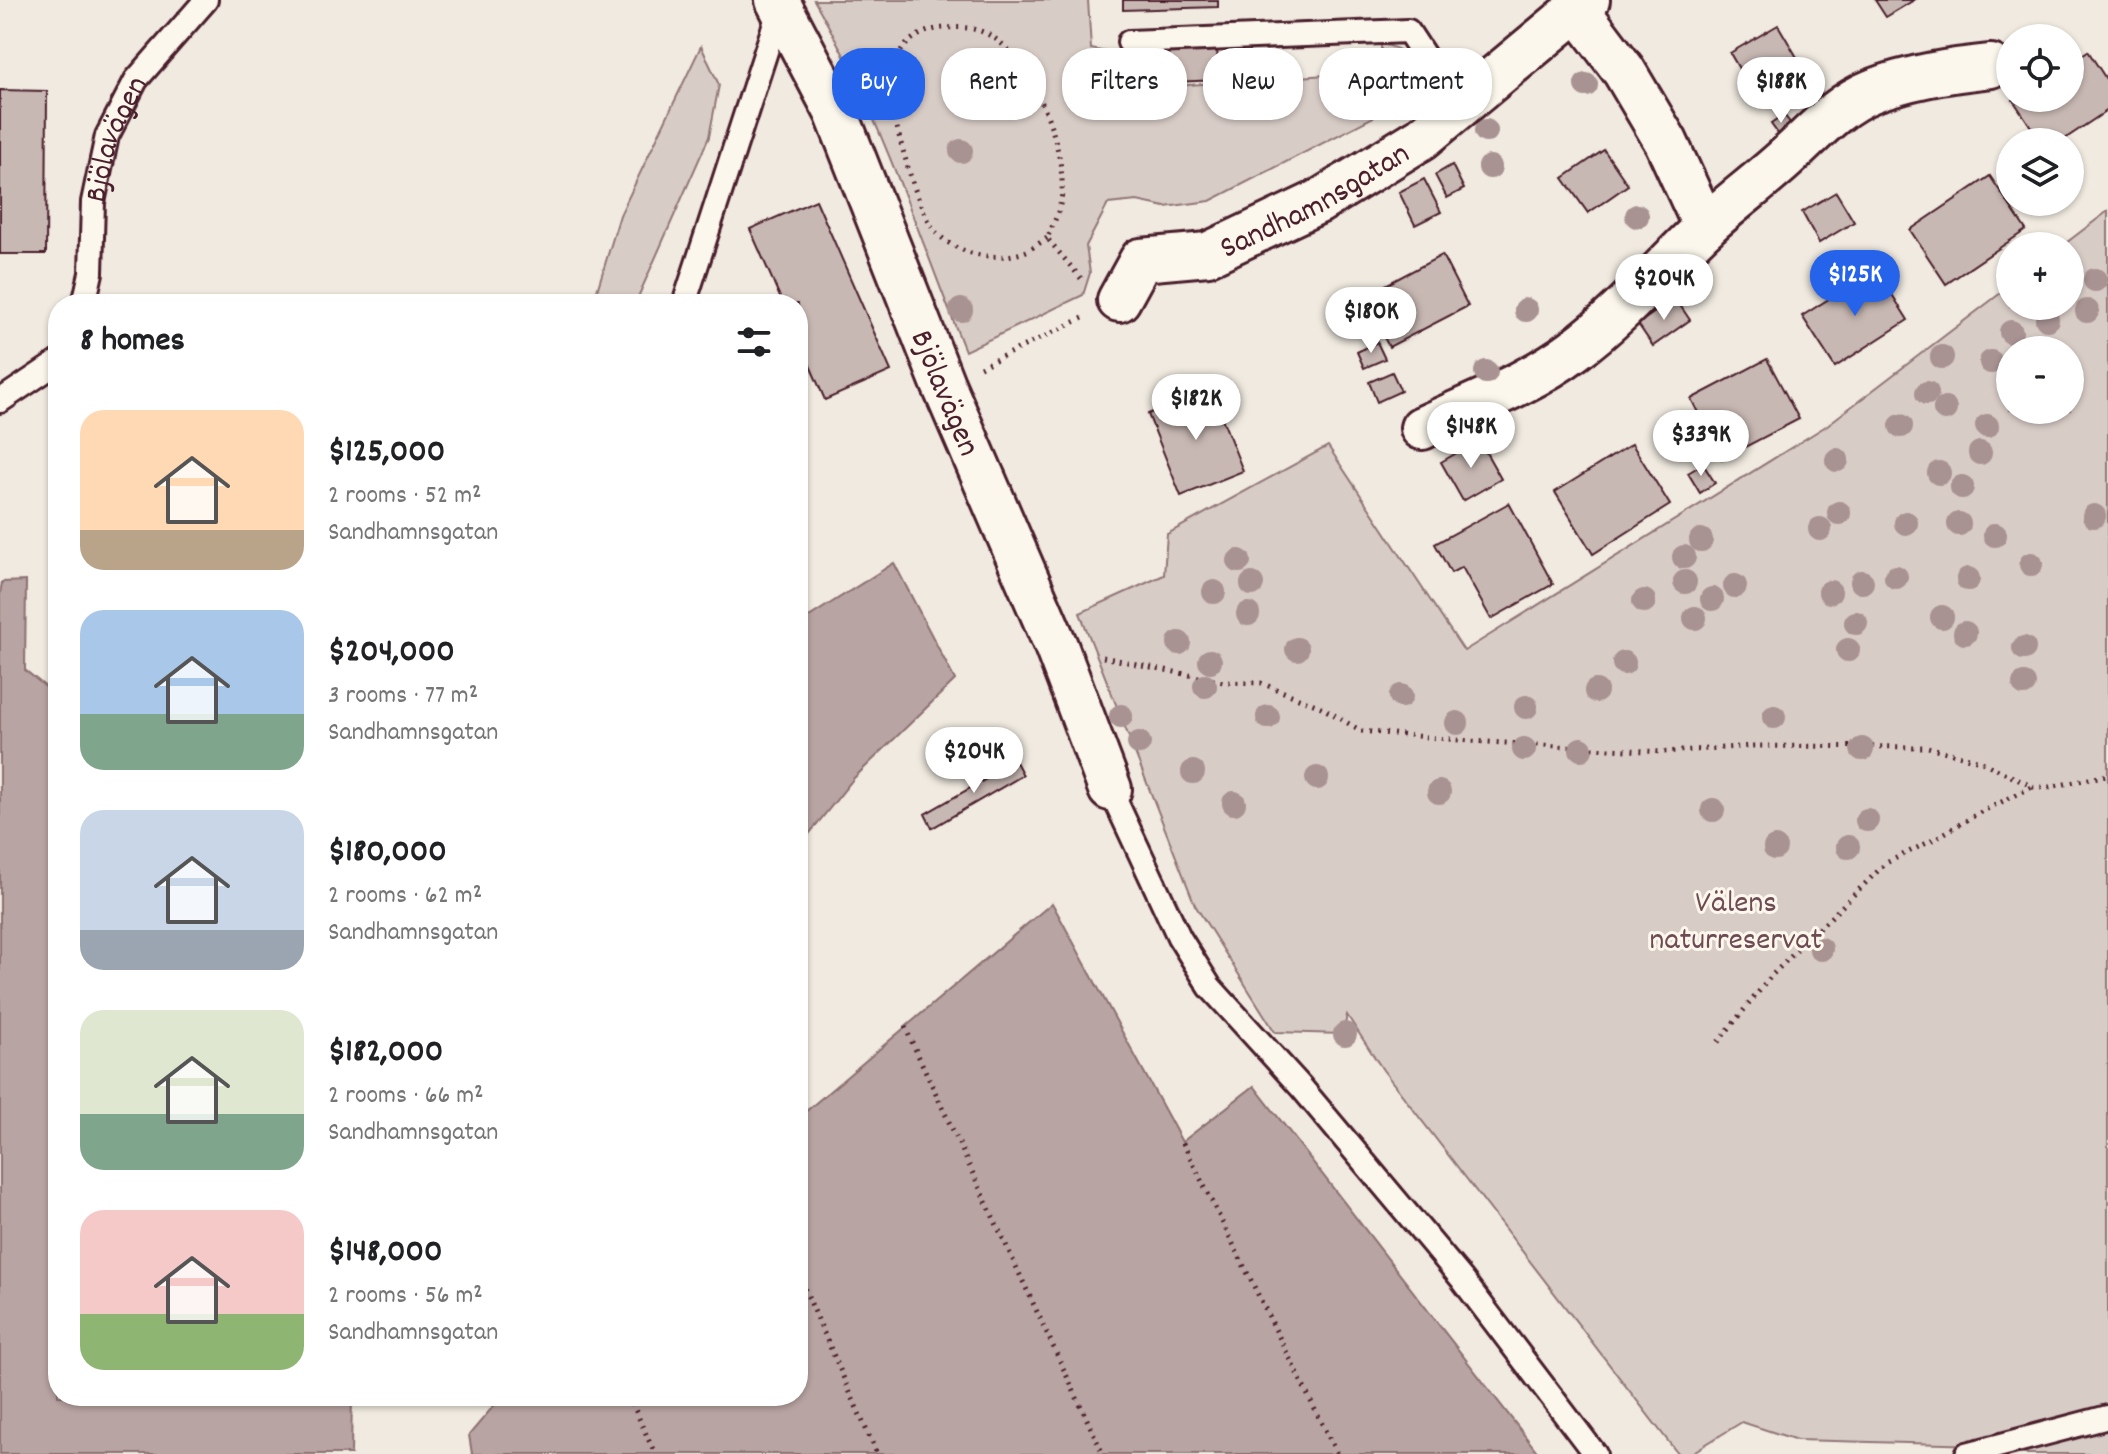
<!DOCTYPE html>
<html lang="en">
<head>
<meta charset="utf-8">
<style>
  :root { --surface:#fff; --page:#f2f2f2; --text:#202124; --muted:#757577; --accent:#2563eb }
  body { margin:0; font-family:Dekko,sans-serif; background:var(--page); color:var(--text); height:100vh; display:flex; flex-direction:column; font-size:30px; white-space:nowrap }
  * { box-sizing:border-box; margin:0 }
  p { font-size:26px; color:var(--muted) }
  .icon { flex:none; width:44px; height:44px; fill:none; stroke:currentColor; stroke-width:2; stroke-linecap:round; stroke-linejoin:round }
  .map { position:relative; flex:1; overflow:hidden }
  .panel { position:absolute; left:48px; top:294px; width:760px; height:1112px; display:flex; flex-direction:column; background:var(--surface); border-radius:32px; box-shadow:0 2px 6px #0004 }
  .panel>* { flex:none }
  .hud { position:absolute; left:832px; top:48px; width:760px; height:72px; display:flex; gap:16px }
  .fabs { position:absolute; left:1996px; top:24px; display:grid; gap:16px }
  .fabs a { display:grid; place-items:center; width:88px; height:88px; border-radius:50%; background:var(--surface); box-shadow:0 2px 6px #0004; font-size:40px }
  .price { position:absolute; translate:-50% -68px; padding:0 18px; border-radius:28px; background:#fff; color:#222; font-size:26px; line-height:52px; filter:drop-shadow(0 2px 4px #0008) }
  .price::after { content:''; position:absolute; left:50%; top:48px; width:24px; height:18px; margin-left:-12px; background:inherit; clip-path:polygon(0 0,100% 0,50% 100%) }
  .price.active { background:var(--accent); color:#fff }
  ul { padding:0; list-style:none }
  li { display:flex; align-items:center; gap:24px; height:200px; padding:0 32px }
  li span { display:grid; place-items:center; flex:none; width:224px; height:160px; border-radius:24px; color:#555 }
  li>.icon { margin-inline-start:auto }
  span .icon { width:96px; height:96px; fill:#fffc; stroke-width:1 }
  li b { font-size:34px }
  h2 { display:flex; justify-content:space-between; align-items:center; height:96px; padding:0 32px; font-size:34px }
  .pill { padding:0 28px; border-radius:32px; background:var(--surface); box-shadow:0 2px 6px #0004; font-size:28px; line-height:72px }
  .pill.active { background:var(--accent); color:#fff }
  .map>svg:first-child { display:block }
  .green { fill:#d8ccc6; stroke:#917678; stroke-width:2; fill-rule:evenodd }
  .water { fill:#b8a4a2; stroke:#8c6f72; stroke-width:2 }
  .building { fill:#c8b8b3; stroke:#4a1f2b; stroke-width:2 }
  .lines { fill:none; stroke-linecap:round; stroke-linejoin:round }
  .lane-casing { stroke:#4a1f2b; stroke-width:28 }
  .street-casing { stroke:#4a1f2b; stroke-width:48 }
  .path { stroke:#4a1f2b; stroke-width:5; stroke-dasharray:2 6; stroke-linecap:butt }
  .lane { stroke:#fbf7ec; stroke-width:22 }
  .street { stroke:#fbf7ec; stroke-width:42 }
  .tree { fill:#a89292 }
  .labels { text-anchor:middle; stroke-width:6; stroke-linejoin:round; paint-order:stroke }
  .street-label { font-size:32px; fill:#4a1f2b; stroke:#fbf7ec }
  .park-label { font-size:32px; fill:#6e4a52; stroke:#fbf7ec }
</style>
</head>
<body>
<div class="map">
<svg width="2108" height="1454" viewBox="0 0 2108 1454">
  <rect width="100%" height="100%" fill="#f0eae0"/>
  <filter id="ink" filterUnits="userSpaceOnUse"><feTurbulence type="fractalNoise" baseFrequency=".0125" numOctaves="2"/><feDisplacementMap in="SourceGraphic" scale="16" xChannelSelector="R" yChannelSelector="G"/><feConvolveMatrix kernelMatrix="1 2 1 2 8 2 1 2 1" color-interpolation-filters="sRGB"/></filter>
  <g filter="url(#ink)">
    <path class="green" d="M814 0H1088L1091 49 1117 54 1121 90 1381 71V44C1407 49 1420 60 1419 88L1395 106 1210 201 1165 207 1137 201 1108 204 1086 246 1090 273 1083 295 965 351C918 233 878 110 814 0Z
      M701 46 719 85 709 137 635 304H593L620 215Z
      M2108 211V1454H1987L1981 1445 1797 1440 1742 1422 1690 1454H1678L1383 1070 1347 1015 1343 1034 1275 1032 1195 905 1080 613 1164 575 1167 534 1328 446 1464 651 1826 426 2010 286V306H2070V246H2062ZM2010 350H2070V410H2010Z"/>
    <path class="water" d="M894 563 955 680 854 778 798 848V624Z
      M26 581 25 670 58 697V1396H352L351 1454H0V594L2 582Z
      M1052 903 1182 1142 1254 1086 1539 1454H472L469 1435 502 1396H798V1118Z"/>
    <path class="building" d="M1123 0H1218V7L1123 10Z
      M1875 0H1914L1886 17Z
      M1778 25 1808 76 1760 105 1730 53Z
      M1217 48 1219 80 1125 84 1123 53Z
      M2088 51 2108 82V110L2060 142H2041L2013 100 2017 98H2070V63Z
      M0 90 47 91 46 254H0Z
      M1784 115 1792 125 1779 135 1771 124Z
      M1604 150 1628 185 1588 213 1563 178Z
      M1452 165 1464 189 1447 198 1435 175Z
      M1990 176 2026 230 1946 284 1910 230Z
      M1424 179 1441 212 1415 225 1399 192Z
      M1836 192 1854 222 1819 243 1802 212Z
      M816 200 891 371 825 400 798 338V304H783L750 229Z
      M1442 255 1468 306 1389 347 1363 297Z
      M1876 269 1908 320 1835 367 1802 316Z
      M1675 298 1690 320 1653 346 1638 324Z
      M1377 342 1385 359 1364 368 1357 352Z
      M1767 359 1799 419 1722 459 1691 399Z
      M1392 372 1401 391 1377 402 1369 382Z
      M1210 388 1243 471 1181 496 1148 414Z
      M1479 440 1501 479 1463 501 1441 462Z
      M1632 444 1670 505 1593 554 1555 492Z
      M1703 464 1715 483 1700 493 1688 473Z
      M1509 503 1553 584 1491 619 1462 567 1451 573 1435 544Z
      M1016 762 1023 775 932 828 925 814Z"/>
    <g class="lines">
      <defs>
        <g id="lane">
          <path d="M1129 42 1408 31 1459 109"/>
          <path id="s1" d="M84 304 91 273 93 202 107 136 136 80 206 0"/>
          <path d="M684 304 780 8"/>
          <path d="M0 401 58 362"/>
          <path d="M1110 789 1179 937 1210 987 1301 1087 1462 1279 1595 1454"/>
          <path d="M1967 1454 2108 1417"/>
        </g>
        <g id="street">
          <path id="s2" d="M777 0 836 112 943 384 1056 646 1110 789"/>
          <path d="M1578 10 1624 71 1666 142 1705 227"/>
          <path id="s3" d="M1119 300 1141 260 1208 254 1318 202 1422 138 1588 0"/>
          <path d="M1422 428C1473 404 1529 384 1574 350 1623 314 1663 266 1707 225 1733 201 1761 181 1786 158 1814 133 1837 105 1872 91 1911 76 1951 70 1991 66"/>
        </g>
      </defs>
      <use href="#lane" class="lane-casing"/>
      <use href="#street" class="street-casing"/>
      <path class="path" d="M1047 238C1041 242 1034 247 1027 251 997 263 952 255 933 228 919 207 911 178 904 154 896 126 884 82 900 53 909 37 927 29 945 28 960 27 974 27 987 34 1031 55 1065 145 1062 192 1061 208 1054 223 1047 238L1084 282
        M980 367 1083 318
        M1103 657 1223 682 1261 683 1321 707 1361 731 1470 741 1663 752 1753 746 1928 747 1980 761 2033 787H2050L2108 775
        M905 1027 1103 1454
        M1718 1042 1773 974 1886 863 1931 841 1979 813 2032 787
        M1183 1143 1337 1454
        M798 1274 877 1454
        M629 1396 655 1454"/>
      <use href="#lane" class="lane"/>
      <use href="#street" class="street"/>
    </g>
    <g class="tree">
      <circle cx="1586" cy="85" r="12"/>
      <circle cx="1486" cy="131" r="12"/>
      <circle cx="961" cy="151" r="12"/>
      <circle cx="1490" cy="167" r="12"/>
      <circle cx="1637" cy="216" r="12"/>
      <circle cx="2095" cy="280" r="12"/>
      <circle cx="961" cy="310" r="12"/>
      <circle cx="1526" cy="310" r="12"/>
      <circle cx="2087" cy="311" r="12"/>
      <circle cx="2047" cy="319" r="12"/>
      <circle cx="2011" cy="332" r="12"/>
      <circle cx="1942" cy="357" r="12"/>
      <circle cx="1991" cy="362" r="12"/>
      <circle cx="1486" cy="372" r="12"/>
      <circle cx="1927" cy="393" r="12"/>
      <circle cx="1945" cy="409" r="12"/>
      <circle cx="1901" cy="426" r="12"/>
      <circle cx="1987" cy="426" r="12"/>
      <circle cx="1980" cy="453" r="12"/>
      <circle cx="1837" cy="460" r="12"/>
      <circle cx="1939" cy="473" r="12"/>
      <circle cx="1962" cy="487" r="12"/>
      <circle cx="1839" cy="513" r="12"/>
      <circle cx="2094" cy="516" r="12"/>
      <circle cx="1906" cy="523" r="12"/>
      <circle cx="1959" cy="524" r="12"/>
      <circle cx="1820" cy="529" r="12"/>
      <circle cx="1995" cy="535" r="12"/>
      <circle cx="1701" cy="540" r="12"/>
      <circle cx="1684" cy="557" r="12"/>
      <circle cx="1239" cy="561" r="12"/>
      <circle cx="2031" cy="564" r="12"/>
      <circle cx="1896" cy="577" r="12"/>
      <circle cx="1968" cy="579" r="12"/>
      <circle cx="1685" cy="582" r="12"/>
      <circle cx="1862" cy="582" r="12"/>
      <circle cx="1252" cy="584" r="12"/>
      <circle cx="1735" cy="586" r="12"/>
      <circle cx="1214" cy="592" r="12"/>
      <circle cx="1830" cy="592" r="12"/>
      <circle cx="1712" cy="599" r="12"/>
      <circle cx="1644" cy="601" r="12"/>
      <circle cx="1248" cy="614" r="12"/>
      <circle cx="1942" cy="617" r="12"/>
      <circle cx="1695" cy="618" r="12"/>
      <circle cx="1856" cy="623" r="12"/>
      <circle cx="1965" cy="633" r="12"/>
      <circle cx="1179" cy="643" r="12"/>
      <circle cx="2024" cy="648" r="12"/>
      <circle cx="1297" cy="649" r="12"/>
      <circle cx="1848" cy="650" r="12"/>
      <circle cx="1210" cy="661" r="12"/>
      <circle cx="1624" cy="663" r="12"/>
      <circle cx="2024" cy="684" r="12"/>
      <circle cx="1205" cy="686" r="12"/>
      <circle cx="1596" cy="691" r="12"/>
      <circle cx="1401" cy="696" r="12"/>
      <circle cx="1526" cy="707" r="12"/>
      <circle cx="1121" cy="716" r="12"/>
      <circle cx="1268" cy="717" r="12"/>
      <circle cx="1774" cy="717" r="12"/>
      <circle cx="1457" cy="723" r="12"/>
      <circle cx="1139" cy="743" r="12"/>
      <circle cx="1524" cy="749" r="12"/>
      <circle cx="1581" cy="749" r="12"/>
      <circle cx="1862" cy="749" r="12"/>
      <circle cx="1193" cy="772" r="12"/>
      <circle cx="1317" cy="778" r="12"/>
      <circle cx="1439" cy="792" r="12"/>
      <circle cx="1234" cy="803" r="12"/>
      <circle cx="1713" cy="810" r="12"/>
      <circle cx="1867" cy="820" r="12"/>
      <circle cx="1848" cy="847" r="12"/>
      <circle cx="1775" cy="848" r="12"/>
      <circle cx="1821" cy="949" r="12"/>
      <circle cx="1345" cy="1034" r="12"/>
    </g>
  </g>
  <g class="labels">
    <g class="street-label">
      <text dy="11" stroke="none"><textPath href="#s1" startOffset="170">Bjölavägen</textPath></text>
      <text dy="11" stroke="none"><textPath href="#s3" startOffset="232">Sandhamnsgatan</textPath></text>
      <text dy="11" stroke="none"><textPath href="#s2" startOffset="428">Bjölavägen</textPath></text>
    </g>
    <g class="park-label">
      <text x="1736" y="911">Välens<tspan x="1736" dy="37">naturreservat</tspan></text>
    </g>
  </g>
</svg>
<div class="fabs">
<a><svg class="icon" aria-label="locate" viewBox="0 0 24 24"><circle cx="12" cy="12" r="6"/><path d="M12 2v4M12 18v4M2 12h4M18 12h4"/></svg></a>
<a><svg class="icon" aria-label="layers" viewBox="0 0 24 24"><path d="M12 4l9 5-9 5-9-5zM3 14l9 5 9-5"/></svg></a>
<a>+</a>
<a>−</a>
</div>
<b class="price" style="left:1781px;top:125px">$188K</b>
<b class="price active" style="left:1855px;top:318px">$125K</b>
<b class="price" style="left:1664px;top:322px">$204K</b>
<b class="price" style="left:1371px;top:355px">$180K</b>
<b class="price" style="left:1196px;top:442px">$182K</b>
<b class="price" style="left:1471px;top:470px">$148K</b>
<b class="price" style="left:1701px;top:478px">$339K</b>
<b class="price" style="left:974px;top:795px">$204K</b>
<div class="hud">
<a class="pill active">Buy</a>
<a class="pill">Rent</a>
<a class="pill">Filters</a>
<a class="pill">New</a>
<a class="pill">Apartment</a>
</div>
<section class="panel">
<h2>8 homes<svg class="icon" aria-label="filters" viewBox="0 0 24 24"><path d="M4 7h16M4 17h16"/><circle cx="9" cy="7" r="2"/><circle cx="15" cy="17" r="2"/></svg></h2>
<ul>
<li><span style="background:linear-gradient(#ffd9b3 75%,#b9a48a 0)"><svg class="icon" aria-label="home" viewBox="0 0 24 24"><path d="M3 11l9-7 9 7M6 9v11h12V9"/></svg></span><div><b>$125,000</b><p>2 rooms · 52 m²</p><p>Sandhamnsgatan</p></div></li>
<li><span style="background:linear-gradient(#a9c7e8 65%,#7fa58c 0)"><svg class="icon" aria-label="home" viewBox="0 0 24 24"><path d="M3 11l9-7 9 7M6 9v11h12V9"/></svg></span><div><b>$204,000</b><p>3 rooms · 77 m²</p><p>Sandhamnsgatan</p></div></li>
<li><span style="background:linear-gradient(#c9d6e8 75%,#9aa5b1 0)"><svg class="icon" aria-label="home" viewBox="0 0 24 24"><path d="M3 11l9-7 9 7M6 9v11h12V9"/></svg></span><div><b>$180,000</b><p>2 rooms · 62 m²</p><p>Sandhamnsgatan</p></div></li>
<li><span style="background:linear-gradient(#dfe7d0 65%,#7fa58c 0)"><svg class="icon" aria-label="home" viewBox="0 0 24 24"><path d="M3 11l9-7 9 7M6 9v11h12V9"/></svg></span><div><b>$182,000</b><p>2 rooms · 66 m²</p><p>Sandhamnsgatan</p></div></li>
<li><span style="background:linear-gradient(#f6c9c9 65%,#8fb573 0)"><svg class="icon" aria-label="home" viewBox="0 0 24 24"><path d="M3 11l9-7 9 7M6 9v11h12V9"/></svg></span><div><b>$148,000</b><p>2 rooms · 56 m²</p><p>Sandhamnsgatan</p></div></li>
</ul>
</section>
</div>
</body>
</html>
